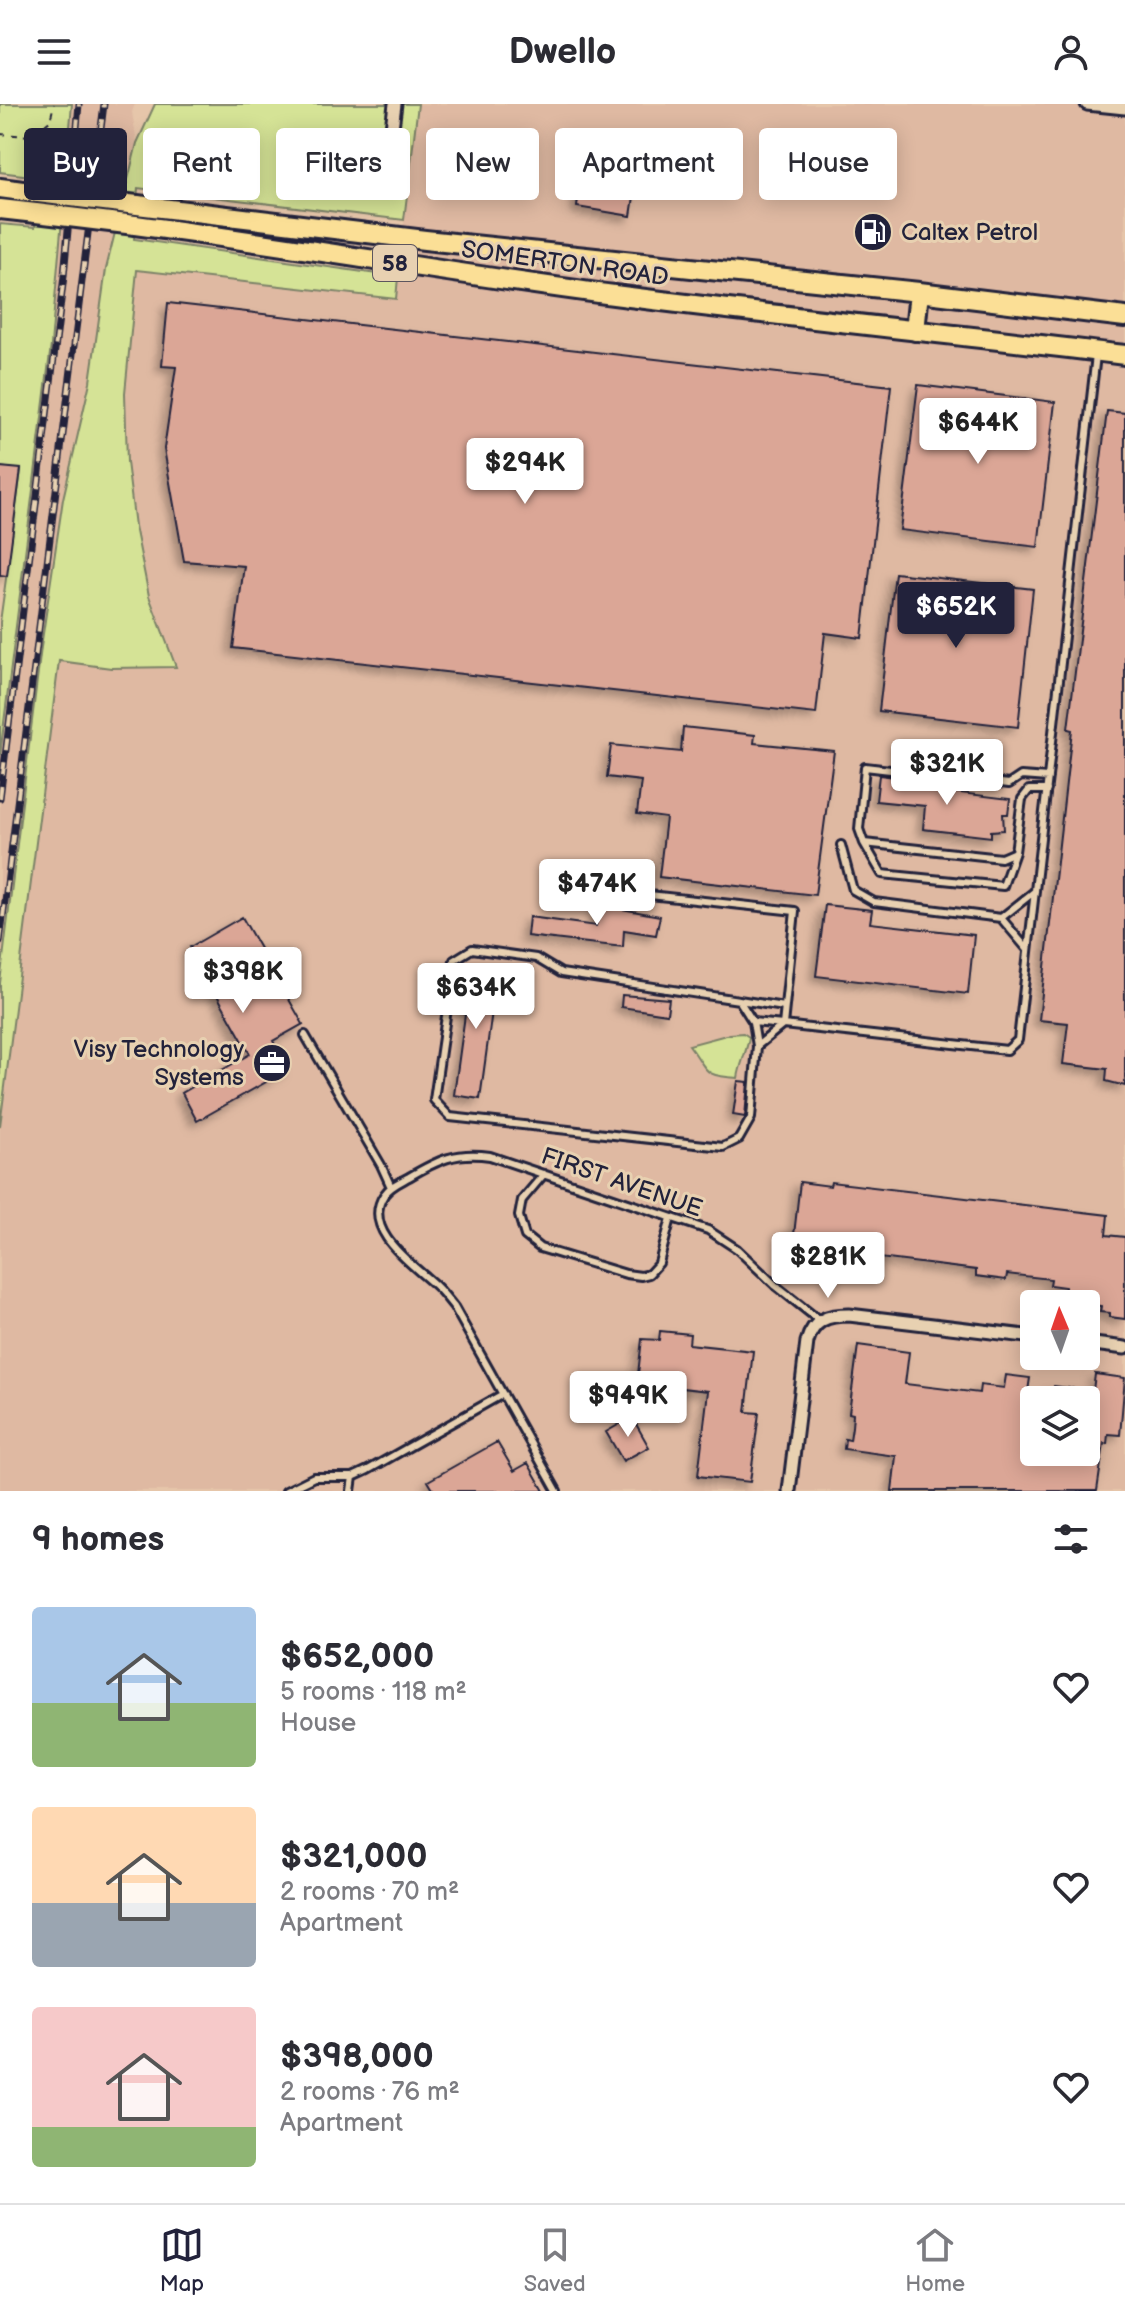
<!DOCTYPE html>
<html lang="en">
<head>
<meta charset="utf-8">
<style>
  :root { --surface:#fff; --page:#f2f2f3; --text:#2b2b33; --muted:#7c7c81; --line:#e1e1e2; --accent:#22223b }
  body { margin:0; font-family:"Balsamiq Sans",sans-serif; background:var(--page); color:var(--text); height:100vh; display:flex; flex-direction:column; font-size:30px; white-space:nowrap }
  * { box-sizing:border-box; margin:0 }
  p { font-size:26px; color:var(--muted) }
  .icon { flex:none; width:44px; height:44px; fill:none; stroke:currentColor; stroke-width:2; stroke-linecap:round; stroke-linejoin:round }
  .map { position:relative; height:1387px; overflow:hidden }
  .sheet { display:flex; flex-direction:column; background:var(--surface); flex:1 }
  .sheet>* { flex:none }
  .banner { position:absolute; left:24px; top:24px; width:1078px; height:72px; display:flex; gap:16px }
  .needle { width:52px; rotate:358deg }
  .controls { position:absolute; left:1020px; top:1186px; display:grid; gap:16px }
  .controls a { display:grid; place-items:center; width:80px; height:80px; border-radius:8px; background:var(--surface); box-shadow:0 4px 20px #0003; font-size:40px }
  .price { position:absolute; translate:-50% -68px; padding:0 18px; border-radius:8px; background:#fff; color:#222; font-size:26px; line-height:52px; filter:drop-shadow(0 2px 4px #0008) }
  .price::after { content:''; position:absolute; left:50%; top:48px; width:24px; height:18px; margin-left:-12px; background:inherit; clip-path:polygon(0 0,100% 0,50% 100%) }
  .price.current { background:var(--accent); color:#fff }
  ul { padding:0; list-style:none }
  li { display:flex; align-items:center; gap:24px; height:200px; padding:0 32px }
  li span { display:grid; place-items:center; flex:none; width:224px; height:160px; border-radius:8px; color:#555 }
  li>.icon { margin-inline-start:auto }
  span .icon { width:96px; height:96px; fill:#fffc; stroke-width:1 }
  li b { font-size:34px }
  h2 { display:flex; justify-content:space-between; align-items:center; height:96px; padding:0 32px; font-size:34px }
  .chip { padding:0 28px; border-radius:8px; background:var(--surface); box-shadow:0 4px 20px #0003; font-size:28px; line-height:72px }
  .chip.current { background:var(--accent); color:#fff }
  header { display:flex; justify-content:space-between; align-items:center; height:104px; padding:0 32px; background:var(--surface); font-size:36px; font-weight:700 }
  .menu { display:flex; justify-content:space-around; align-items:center; height:112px; border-top:2px solid var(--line); background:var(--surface); font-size:22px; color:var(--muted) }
  .menu a { display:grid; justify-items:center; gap:4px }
  .menu .current { color:var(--accent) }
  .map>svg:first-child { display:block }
  .built { fill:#dfb9a2; fill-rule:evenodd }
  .green { fill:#d5e396; stroke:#7c8268; stroke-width:2 }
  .building { fill:#dba696; stroke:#22223b; stroke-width:2; filter:url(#shadow) }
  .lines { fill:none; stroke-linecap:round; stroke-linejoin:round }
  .service-casing { stroke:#22223b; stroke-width:12 }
  .minor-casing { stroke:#22223b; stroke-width:17 }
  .primary-casing { stroke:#22223b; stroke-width:24 }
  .path { stroke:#22223b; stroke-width:2; stroke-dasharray:6 6; stroke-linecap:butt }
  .service { stroke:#e8d1b1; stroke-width:6 }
  .minor { stroke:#e8d1b1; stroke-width:11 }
  .primary { stroke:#fbdf96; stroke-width:18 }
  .rail-casing { stroke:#22223b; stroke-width:7 }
  .rail { stroke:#e8d1b1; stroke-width:4; stroke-dasharray:12; stroke-linecap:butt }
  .primary-bridge-casing { stroke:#22223b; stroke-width:24; stroke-linecap:butt }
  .primary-bridge { stroke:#fbdf96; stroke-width:18 }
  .labels { text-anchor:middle; stroke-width:6; stroke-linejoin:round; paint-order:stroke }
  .shield { fill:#e8d1b1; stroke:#5d565e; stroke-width:2 }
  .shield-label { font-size:22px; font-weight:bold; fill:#22223b }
  .poi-label { font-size:24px; fill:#22223b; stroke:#e8d1b1; text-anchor:start }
  .street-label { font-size:24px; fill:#22223b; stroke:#e8d1b1 }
</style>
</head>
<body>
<header><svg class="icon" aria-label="menu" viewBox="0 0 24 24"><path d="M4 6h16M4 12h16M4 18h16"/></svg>Dwello<svg class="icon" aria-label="person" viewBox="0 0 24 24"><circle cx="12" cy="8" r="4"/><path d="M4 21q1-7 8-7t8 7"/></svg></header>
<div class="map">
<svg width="1125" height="1387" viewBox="0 0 1125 1387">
  <defs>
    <filter id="shadow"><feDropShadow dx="-5.5" dy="5.5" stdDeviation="4" flood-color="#0004"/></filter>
  </defs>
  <rect width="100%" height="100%" fill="#e6c6aa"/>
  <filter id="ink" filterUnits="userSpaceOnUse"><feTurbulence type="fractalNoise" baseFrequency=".0125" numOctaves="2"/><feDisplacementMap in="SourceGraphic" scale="16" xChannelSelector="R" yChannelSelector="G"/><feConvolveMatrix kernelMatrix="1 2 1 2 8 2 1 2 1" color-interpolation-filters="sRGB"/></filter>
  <g filter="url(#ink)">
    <path class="built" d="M72 0H135L132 8 137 39 106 165 90 278 63 395 41 543 0 879V651L51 241Z
      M418 0H1125V1387H0V1022L59 556 111 564 176 562 149 492 135 422 127 358 125 289 137 166 395 194ZM1034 1200H1086V1252H1034ZM1034 1296H1086V1348H1034Z"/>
    <path class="green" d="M0 0H72L51 241 0 651V518L21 366 0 363V120L35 123 39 73 0 68Z
      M155 0H418L404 116 138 84 134 135 398 173 396 195 137 166 125 289 127 358 135 422 149 492 176 563 111 564 59 557 0 1022V879L41 543 63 395 90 278 106 165 137 39Z
      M743 929 749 933C747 947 740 960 738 974 701 972 709 967 689 941L730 930Z"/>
    <path class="building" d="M582 62 637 73 631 112 577 103Z
      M168 199 891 282 862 534 825 529 816 610 233 544 244 462 184 457 164 345 176 263 162 262Z
      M918 281 1055 298 1038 443 900 426Z
      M1107 307 1125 309V982L1106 977 1107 965 1063 960 1068 919 1039 916 1072 626 1068 625Z
      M0 363 21 365 7 472 0 471Z
      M895 469 1033 485 1018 623 879 607Z
      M683 623 755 631 754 639 834 647 815 791 659 773 666 714 637 710 641 677 607 673 611 641 681 648Z
      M879 671 912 675 911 683 1010 695 1008 710H1003L1004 726 991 727V733L923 725 925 702 876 697Z
      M600 801 660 812 656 831 624 826 623 843 527 832 529 813 596 822Z
      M825 801 872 806 870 819 974 831 968 890 816 872Z
      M242 813 303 920 273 937 289 965 197 1017 182 989 250 950 190 843Z
      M472 860 498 863 480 995 454 991Z
      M622 891 669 895 667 910 621 903Z
      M738 977 748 978 745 1013 733 1011Z
      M800 1078 830 1082 831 1078 1108 1111 1106 1131 1125 1133V1215L1110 1213V1209L1100 1208 1101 1202 1064 1197 1065 1183 1050 1181 1051 1175 1007 1170 1006 1176 976 1172V1166L855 1151 856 1139 794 1131Z
      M660 1227 690 1230 689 1240 753 1247 746 1308 759 1309 750 1378 698 1372 708 1287 637 1279 642 1235 659 1236Z
      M858 1241 909 1248 905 1280 979 1289 980 1281 1004 1284 1006 1271 1030 1274 1028 1287H1034V1348H1086V1296H1052L1054 1282 1093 1287 1095 1270 1125 1274 1120 1331 1108 1330 1107 1340 1104 1339 1097 1387H892L896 1352 844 1345 845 1335 850 1336 852 1323 853 1310 849 1309Z
      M632 1313 649 1343 623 1357 606 1328Z
      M497 1338 514 1367 528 1359 544 1387H434L428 1377Z"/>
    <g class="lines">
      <defs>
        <path id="service" d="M1047 686H1029L1022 695 1015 748 1001 754 864 739 859 725 865 663 1009 680 1021 672 1048 674
          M864 739 882 770 1003 782 1015 748
          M841 741 853 786 874 798 1001 814 1035 787
          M558 781 795 807 783 921 753 918
          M1001 814 1028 846
          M739 896 784 903
          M305 931 381 1061 391 1083
          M757 942 753 918 739 896 561 869 536 854 472 845 454 856 434 996 450 1013 723 1043 739 1035 751 1014 757 942 783 921 1007 946 1018 936 1096 251
          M544 1070 522 1096 519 1112 525 1132 540 1144 626 1170 641 1172 649 1170 659 1159 671 1114
          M286 1387 314 1373H353L368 1366 503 1290
          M351 1387 353 1373
          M557 1387 454 1203C449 1197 444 1190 438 1184 417 1163 360 1128 384 1091 390 1082 400 1078 409 1073 438 1056 456 1047 490 1052L708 1126 737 1145 776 1182 820 1217"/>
        <path id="minor" d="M1087 0 1125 4
          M387 64 395 0
          M1086 1239 1125 1244
          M789 1387 807 1238C813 1216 827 1211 849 1211L1034 1233"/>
        <path id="primary" d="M0 84 38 89
          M137 101 425 136 919 188 1125 213
          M0 105 36 109
          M135 121C295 142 454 170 614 191 784 213 955 230 1125 251
          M915 227 919 188"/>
      </defs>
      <use href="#service" class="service-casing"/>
      <use href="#minor" class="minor-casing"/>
      <use href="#primary" class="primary-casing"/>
      <path class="path" d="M0 30 30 32 50 17 54 0"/>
      <use href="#service" class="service"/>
      <use href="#minor" class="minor"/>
      <use href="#primary" class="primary"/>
      <defs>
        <path id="rail" d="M0 694 64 172 79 0
          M0 837 104 0"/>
      </defs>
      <use href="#rail" class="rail-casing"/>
      <use href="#rail" class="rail"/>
      <defs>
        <path id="primary-bridge" d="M38 89 137 101
          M36 109 135 121"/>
      </defs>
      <use href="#primary-bridge" class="primary-bridge-casing"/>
      <use href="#primary-bridge" class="primary-bridge"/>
    </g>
  </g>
  <defs>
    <symbol id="fuel-disc" viewBox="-11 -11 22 22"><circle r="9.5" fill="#22223b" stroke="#e8d1b1"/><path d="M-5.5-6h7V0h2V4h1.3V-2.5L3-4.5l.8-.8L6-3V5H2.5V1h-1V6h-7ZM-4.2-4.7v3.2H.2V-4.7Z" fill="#fff"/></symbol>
    <symbol id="office-disc" viewBox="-11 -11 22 22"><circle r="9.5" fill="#22223b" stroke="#e8d1b1"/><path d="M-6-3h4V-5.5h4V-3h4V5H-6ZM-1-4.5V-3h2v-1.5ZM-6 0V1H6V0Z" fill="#fff"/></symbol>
  </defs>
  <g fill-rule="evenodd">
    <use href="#fuel-disc" x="851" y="106" width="44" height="44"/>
    <use href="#office-disc" x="250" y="937" width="44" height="44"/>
  </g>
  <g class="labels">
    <rect class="shield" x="373" y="141" width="44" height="36" rx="6"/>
    <g class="shield-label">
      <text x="395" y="167">58</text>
    </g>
    <g class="poi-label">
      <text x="901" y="136">Caltex Petrol</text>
      <text x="244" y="953" text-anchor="end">Visy Technology<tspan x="244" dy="28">Systems</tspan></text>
    </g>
    <g class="street-label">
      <text transform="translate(565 159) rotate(8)" y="8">SOMERTON ROAD</text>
      <text transform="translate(622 1078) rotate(19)" y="8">FIRST AVENUE</text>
    </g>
  </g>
</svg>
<div class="controls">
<a><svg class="needle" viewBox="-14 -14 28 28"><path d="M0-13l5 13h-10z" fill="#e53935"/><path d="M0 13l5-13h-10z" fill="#7c7c81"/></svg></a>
<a><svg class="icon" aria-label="layers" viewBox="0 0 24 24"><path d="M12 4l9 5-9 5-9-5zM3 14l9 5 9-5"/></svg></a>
</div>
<b class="price" style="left:978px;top:362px">$644K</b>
<b class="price" style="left:525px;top:402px">$294K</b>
<b class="price current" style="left:956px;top:546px">$652K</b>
<b class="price" style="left:947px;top:703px">$321K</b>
<b class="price" style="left:597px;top:823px">$474K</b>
<b class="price" style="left:243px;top:911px">$398K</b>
<b class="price" style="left:476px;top:927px">$634K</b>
<b class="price" style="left:828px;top:1196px">$281K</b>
<b class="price" style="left:628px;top:1335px">$949K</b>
<div class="banner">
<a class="chip current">Buy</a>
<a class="chip">Rent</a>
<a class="chip">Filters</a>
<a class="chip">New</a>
<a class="chip">Apartment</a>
<a class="chip">House</a>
</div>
</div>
<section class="sheet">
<h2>9 homes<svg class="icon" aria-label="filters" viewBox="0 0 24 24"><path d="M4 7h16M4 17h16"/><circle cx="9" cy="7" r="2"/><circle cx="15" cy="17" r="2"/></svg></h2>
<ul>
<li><span style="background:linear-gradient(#a9c7e8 60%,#8fb573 0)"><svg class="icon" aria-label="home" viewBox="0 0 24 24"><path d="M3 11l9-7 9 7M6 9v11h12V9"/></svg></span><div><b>$652,000</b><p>5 rooms · 118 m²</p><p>House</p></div><svg class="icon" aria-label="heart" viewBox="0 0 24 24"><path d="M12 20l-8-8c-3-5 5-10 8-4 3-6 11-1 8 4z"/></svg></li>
<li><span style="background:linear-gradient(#ffd9b3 60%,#9aa5b1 0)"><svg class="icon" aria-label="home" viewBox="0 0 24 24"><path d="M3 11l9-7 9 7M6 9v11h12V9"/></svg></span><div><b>$321,000</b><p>2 rooms · 70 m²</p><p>Apartment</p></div><svg class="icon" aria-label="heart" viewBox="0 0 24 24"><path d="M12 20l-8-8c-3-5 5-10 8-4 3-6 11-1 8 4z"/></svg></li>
<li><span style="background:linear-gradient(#f6c9c9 75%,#8fb573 0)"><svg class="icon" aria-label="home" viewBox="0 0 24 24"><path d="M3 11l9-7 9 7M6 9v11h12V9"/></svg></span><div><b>$398,000</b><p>2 rooms · 76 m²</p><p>Apartment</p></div><svg class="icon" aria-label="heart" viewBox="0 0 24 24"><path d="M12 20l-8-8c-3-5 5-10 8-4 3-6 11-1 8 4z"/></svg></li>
</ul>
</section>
<nav class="menu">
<a class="current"><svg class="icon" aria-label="map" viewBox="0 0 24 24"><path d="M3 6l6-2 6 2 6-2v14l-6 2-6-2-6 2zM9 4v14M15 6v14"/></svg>Map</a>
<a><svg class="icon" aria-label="saved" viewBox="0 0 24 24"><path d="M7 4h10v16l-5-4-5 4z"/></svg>Saved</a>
<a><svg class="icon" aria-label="home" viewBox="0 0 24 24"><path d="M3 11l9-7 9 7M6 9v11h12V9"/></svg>Home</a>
</nav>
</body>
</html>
